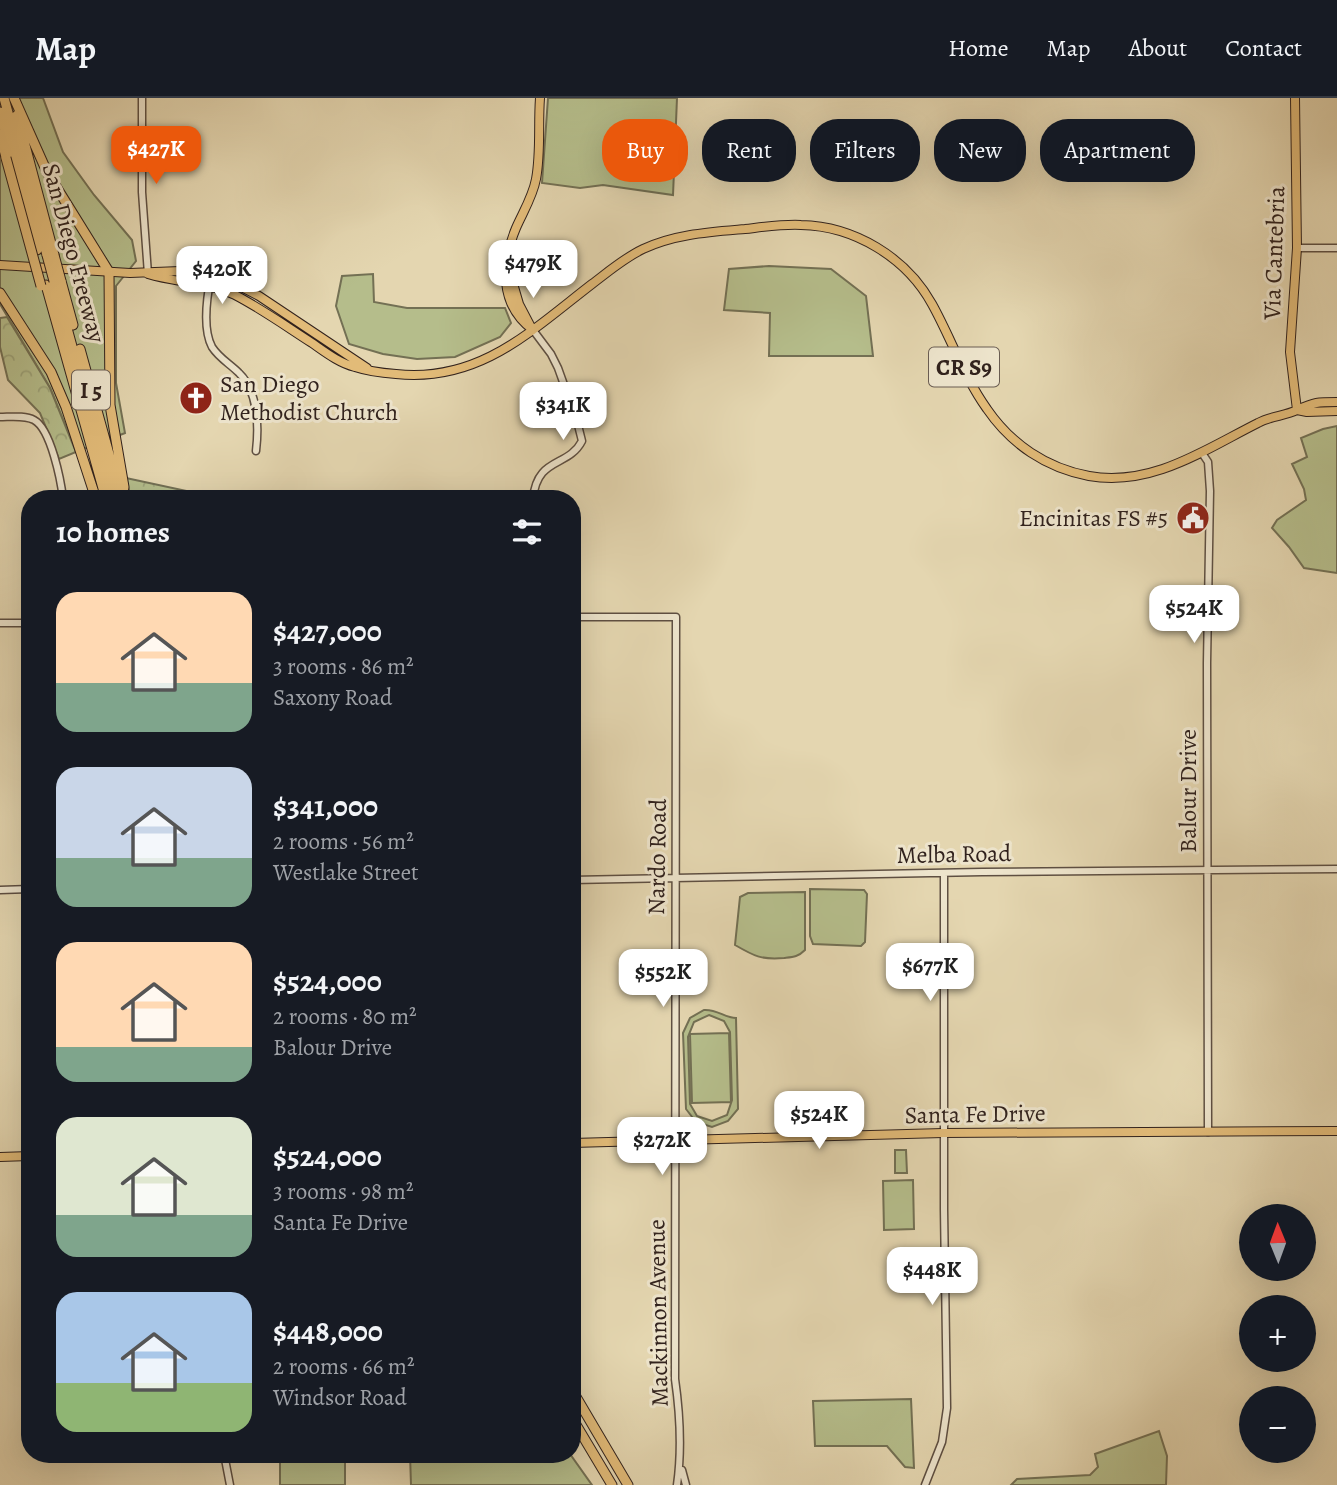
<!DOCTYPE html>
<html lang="en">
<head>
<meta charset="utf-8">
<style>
  :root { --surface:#171b24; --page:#242831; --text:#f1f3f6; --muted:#9ea1a6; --line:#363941; --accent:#ea580c }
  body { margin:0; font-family:Alegreya,serif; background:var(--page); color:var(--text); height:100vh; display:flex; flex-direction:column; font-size:26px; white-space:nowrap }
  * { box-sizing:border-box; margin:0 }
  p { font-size:23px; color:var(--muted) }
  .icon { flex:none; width:38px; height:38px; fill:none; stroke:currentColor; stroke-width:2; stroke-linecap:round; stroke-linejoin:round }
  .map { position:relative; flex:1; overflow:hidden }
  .sheet { position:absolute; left:21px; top:392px; width:560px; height:973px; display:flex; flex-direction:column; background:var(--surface); border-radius:28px; box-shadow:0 7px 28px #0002 }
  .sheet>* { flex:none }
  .banner { position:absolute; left:602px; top:21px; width:630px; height:63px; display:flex; gap:14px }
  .needle { width:46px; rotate:359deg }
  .tools { position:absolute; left:1239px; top:1106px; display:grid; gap:14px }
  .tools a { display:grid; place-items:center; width:77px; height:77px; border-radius:50%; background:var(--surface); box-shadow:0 7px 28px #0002; font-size:35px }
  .price { position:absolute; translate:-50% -60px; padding:0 16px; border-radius:14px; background:#fff; color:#222; font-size:23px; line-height:46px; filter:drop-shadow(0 2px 4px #0008) }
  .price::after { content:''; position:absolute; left:50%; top:42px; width:21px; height:16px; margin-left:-10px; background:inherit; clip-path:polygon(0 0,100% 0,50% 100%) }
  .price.active { background:var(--accent); color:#fff }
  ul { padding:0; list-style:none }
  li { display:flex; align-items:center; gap:21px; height:175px; padding:0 35px }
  li span { display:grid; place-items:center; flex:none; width:196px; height:140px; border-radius:21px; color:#555 }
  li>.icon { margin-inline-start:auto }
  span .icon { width:84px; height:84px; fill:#fffc; stroke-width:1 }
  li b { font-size:30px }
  h2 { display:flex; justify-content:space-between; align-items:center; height:84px; padding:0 35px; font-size:30px }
  .pill { padding:0 24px; border-radius:28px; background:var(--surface); box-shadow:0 7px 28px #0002; font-size:24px; line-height:63px }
  .pill.active { background:var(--accent); color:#fff }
  header { display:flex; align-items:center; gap:42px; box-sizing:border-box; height:98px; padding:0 35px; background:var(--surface); border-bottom:2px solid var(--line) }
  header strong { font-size:33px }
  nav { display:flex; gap:38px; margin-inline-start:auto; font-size:24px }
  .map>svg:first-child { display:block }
  .green { fill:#b5bd8b; stroke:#737054; stroke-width:2; fill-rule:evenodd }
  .forest { fill:url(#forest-crowns); stroke:#737054; stroke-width:2 }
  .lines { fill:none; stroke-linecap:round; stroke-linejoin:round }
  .minor-casing { stroke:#5e4f42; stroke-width:9 }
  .major-casing { stroke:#31221d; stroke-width:10 }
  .highway-casing { stroke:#31221d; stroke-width:11 }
  .minor { stroke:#ede4cc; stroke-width:6 }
  .major { stroke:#e2bb78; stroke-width:8 }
  .highway { stroke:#e2bb78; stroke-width:9 }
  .highway-bridge-casing { stroke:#31221d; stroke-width:11; stroke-linecap:butt }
  .highway-bridge { stroke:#e2bb78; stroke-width:9 }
  .labels { text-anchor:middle; stroke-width:6; stroke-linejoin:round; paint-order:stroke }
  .shield { fill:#ede4cc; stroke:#695c52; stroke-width:2 }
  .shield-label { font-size:23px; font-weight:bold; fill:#31221d }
  .street-label { font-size:24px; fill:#31221d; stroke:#ede4cc }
  .poi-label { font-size:24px; fill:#31221d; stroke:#ede4cc; text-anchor:start }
</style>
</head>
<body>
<header>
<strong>Map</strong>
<nav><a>Home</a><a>Map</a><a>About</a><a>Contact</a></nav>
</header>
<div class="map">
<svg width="1337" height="1387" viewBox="0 0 1337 1387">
  <defs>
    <pattern id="forest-crowns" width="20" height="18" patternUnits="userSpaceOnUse" patternTransform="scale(1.75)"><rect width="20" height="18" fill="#b5bd8b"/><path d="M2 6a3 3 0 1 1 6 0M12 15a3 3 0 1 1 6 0" fill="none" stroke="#9ca278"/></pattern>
  </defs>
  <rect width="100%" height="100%" fill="#e4d6b0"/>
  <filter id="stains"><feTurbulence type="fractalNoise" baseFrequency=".00286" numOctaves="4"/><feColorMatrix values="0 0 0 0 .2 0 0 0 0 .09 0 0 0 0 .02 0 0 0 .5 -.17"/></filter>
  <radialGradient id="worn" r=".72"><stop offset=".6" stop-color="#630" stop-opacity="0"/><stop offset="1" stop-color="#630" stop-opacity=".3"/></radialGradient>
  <path class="green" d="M0 0H43L63 54 94 97 132 142 136 163 116 188V285L125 335 76 354 50 290 0 206Z
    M548 0H677L673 97 603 87 580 90 542 85Z
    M769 168 831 171 866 198 873 258H769L770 215 724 212 729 171Z
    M373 176 374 204 407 210H505L511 225 500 239 455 259 417 261 383 256 349 246 336 208 342 178Z
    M1337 328V475L1304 470 1289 449 1272 430 1277 422 1306 402 1304 391 1292 366 1307 359 1301 340 1323 331Z
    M810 791 864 792 867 796 865 844 861 848 813 846 810 838Z
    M805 794V852C798 859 793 859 784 860 761 862 754 858 735 847L740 799 748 795Z
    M704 912C717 911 725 920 736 920L738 1011 728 1023 712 1029 696 1024 686 1011 683 935 690 920ZM709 917 724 923 730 934 732 1002 727 1017 712 1023 697 1018 690 1006 688 939 694 924Z
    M729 935 731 1004 692 1005 690 936Z
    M895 1052H906L907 1075H895Z
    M913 1082 914 1131 884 1132 883 1083Z
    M911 1301 914 1370 905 1369 887 1348H815L813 1303Z
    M1159 1333 1167 1358 1166 1387H1011L1017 1381 1090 1377 1098 1369 1095 1356Z
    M280 1356H345V1387H280Z
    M410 1356H570L592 1387H411Z"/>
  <path class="forest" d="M7 219 50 290 76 354 59 361 40 315 8 282 0 249V220Z
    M126 380 210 398V401H131Z"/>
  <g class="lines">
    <defs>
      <path id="minor" d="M142 0V94L148 176
        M1297 150H1337
        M211 178C207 198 202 230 212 249 219 260 230 266 239 275 258 293 259 328 256 353
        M533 232 551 256 558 270 577 323 582 343C568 370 537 358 533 401
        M0 319C10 319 25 317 34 322 51 331 61 383 63 401
        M1202 355 1208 364 1210 393 1207 565 1208 1034
        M572 519H676L675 1281C680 1316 682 1352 677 1387
        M0 525H30
        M572 782 982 774 1337 771
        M0 792 30 791
        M224 1356 230 1387
        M682 1372 686 1387
        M925 1387 942 1344 947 1310 944 1111V775"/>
      <path id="major" d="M1295 0 1297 150 1290 254 1297 312
        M507 165 519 206 531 229
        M0 167 130 175 180 173 230 183 259 198 367 270
        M148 176C177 185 208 184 235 197 262 211 287 229 312 245 325 254 339 265 355 269 367 273 383 275 396 276 479 285 531 233 592 186 608 174 624 160 643 151 675 136 710 134 745 131 763 129 783 126 801 127 854 128 906 159 932 206 951 240 964 279 987 311 1011 346 1046 370 1089 378 1152 389 1204 352 1258 325 1270 318 1285 318 1297 312 1315 304 1317 304 1337 304
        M533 232C499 207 501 166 516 130 523 114 533 98 536 81 541 54 538 27 540 0
        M1297 312 1307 314 1337 313
        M572 1045 943 1035 1337 1033
        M0 1059 30 1058"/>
      <path id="highway" d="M4 0 47 157
        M14 0 47 74 109 174 110 307 124 389 122 401
        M0 14 37 152
        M17 17 54 157
        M0 37 6 59
        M54 183 114 401
        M61 183 73 227
        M46 187 106 401
        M0 195 51 274 66 309 96 401
        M80 251 120 396
        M572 1292 628 1387
        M572 1320 612 1387"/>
    </defs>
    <use href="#minor" class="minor-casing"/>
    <use href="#major" class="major-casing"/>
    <use href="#highway" class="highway-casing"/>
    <use href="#minor" class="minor"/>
    <use href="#major" class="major"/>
    <use href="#highway" class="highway"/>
    <defs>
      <path id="highway-bridge" d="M6 60 41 188
        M47 157 54 183
        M54 157 61 183"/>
    </defs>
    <use href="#highway-bridge" class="highway-bridge-casing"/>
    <use href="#highway-bridge" class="highway-bridge"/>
  </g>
  <defs>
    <symbol id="church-disc" viewBox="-11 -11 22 22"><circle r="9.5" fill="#8f2418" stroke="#ede4cc"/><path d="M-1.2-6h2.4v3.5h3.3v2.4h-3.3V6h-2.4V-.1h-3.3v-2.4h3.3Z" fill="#fff"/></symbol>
    <symbol id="civic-disc" viewBox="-11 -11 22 22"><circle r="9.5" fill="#8f2418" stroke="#ede4cc"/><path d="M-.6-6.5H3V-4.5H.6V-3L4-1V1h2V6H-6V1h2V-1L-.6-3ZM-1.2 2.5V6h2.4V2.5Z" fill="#fff"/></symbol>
  </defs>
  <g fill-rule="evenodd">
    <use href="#church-disc" x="177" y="281" width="38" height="38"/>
    <use href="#civic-disc" x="1174" y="401" width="38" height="38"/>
  </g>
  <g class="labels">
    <g class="shield">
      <rect x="929" y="249.5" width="70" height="39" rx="5"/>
      <rect x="72" y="272.5" width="38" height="39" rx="5"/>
    </g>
    <g class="shield-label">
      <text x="964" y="277">CR S9</text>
      <text x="91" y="300">I 5</text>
    </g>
    <g class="street-label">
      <text transform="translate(74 155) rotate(75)" y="8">San Diego Freeway</text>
      <text transform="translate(1274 155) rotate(-88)" y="8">Via Cantebria</text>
      <text transform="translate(1188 693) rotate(-90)" y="8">Balour Drive</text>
      <text transform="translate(954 756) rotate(-1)" y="8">Melba Road</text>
      <text transform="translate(657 759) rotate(-89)" y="8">Nardo Road</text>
      <text transform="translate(975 1016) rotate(-1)" y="8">Santa Fe Drive</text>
      <text transform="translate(658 1215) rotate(-91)" y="8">Mackinnon Avenue</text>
    </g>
    <g class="poi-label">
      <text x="220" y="294">San Diego<tspan x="220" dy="28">Methodist Church</tspan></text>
      <text x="1168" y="428" text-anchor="end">Encinitas FS #5</text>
    </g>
  </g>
  <rect width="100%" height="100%" filter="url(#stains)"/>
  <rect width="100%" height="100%" fill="url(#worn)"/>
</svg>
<div class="tools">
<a><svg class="needle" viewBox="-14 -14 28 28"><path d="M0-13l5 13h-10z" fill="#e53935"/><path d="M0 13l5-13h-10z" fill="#9ea1a6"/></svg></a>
<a>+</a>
<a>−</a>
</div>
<b class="price active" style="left:156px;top:88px">$427K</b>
<b class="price" style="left:533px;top:202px">$479K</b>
<b class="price" style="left:222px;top:208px">$420K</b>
<b class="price" style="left:563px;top:344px">$341K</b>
<b class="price" style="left:1194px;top:547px">$524K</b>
<b class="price" style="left:930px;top:905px">$677K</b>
<b class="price" style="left:663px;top:911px">$552K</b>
<b class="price" style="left:819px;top:1053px">$524K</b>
<b class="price" style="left:662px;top:1079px">$272K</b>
<b class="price" style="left:932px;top:1209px">$448K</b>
<div class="banner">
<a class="pill active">Buy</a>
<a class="pill">Rent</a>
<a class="pill">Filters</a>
<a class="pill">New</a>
<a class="pill">Apartment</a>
</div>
<section class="sheet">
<h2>10 homes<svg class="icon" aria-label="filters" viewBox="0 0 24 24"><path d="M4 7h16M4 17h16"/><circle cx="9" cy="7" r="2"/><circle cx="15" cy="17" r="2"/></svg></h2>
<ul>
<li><span style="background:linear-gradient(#ffd9b3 65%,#7fa58c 0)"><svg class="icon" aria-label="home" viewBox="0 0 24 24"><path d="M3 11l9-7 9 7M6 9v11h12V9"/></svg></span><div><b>$427,000</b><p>3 rooms · 86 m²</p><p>Saxony Road</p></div></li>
<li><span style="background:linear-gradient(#c9d6e8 65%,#7fa58c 0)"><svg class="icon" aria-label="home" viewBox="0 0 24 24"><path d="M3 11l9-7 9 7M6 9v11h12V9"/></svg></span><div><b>$341,000</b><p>2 rooms · 56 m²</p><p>Westlake Street</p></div></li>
<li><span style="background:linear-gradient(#ffd9b3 75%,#7fa58c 0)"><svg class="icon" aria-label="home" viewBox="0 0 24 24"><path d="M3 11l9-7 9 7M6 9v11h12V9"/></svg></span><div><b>$524,000</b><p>2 rooms · 80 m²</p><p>Balour Drive</p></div></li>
<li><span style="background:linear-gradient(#dfe7d0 70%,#7fa58c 0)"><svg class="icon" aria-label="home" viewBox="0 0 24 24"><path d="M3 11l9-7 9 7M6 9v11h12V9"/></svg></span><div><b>$524,000</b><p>3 rooms · 98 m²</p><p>Santa Fe Drive</p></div></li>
<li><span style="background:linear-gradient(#a9c7e8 65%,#8fb573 0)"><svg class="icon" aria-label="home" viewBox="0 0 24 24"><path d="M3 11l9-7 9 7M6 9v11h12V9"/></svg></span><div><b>$448,000</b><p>2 rooms · 66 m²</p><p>Windsor Road</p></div></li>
</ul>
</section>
</div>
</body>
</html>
